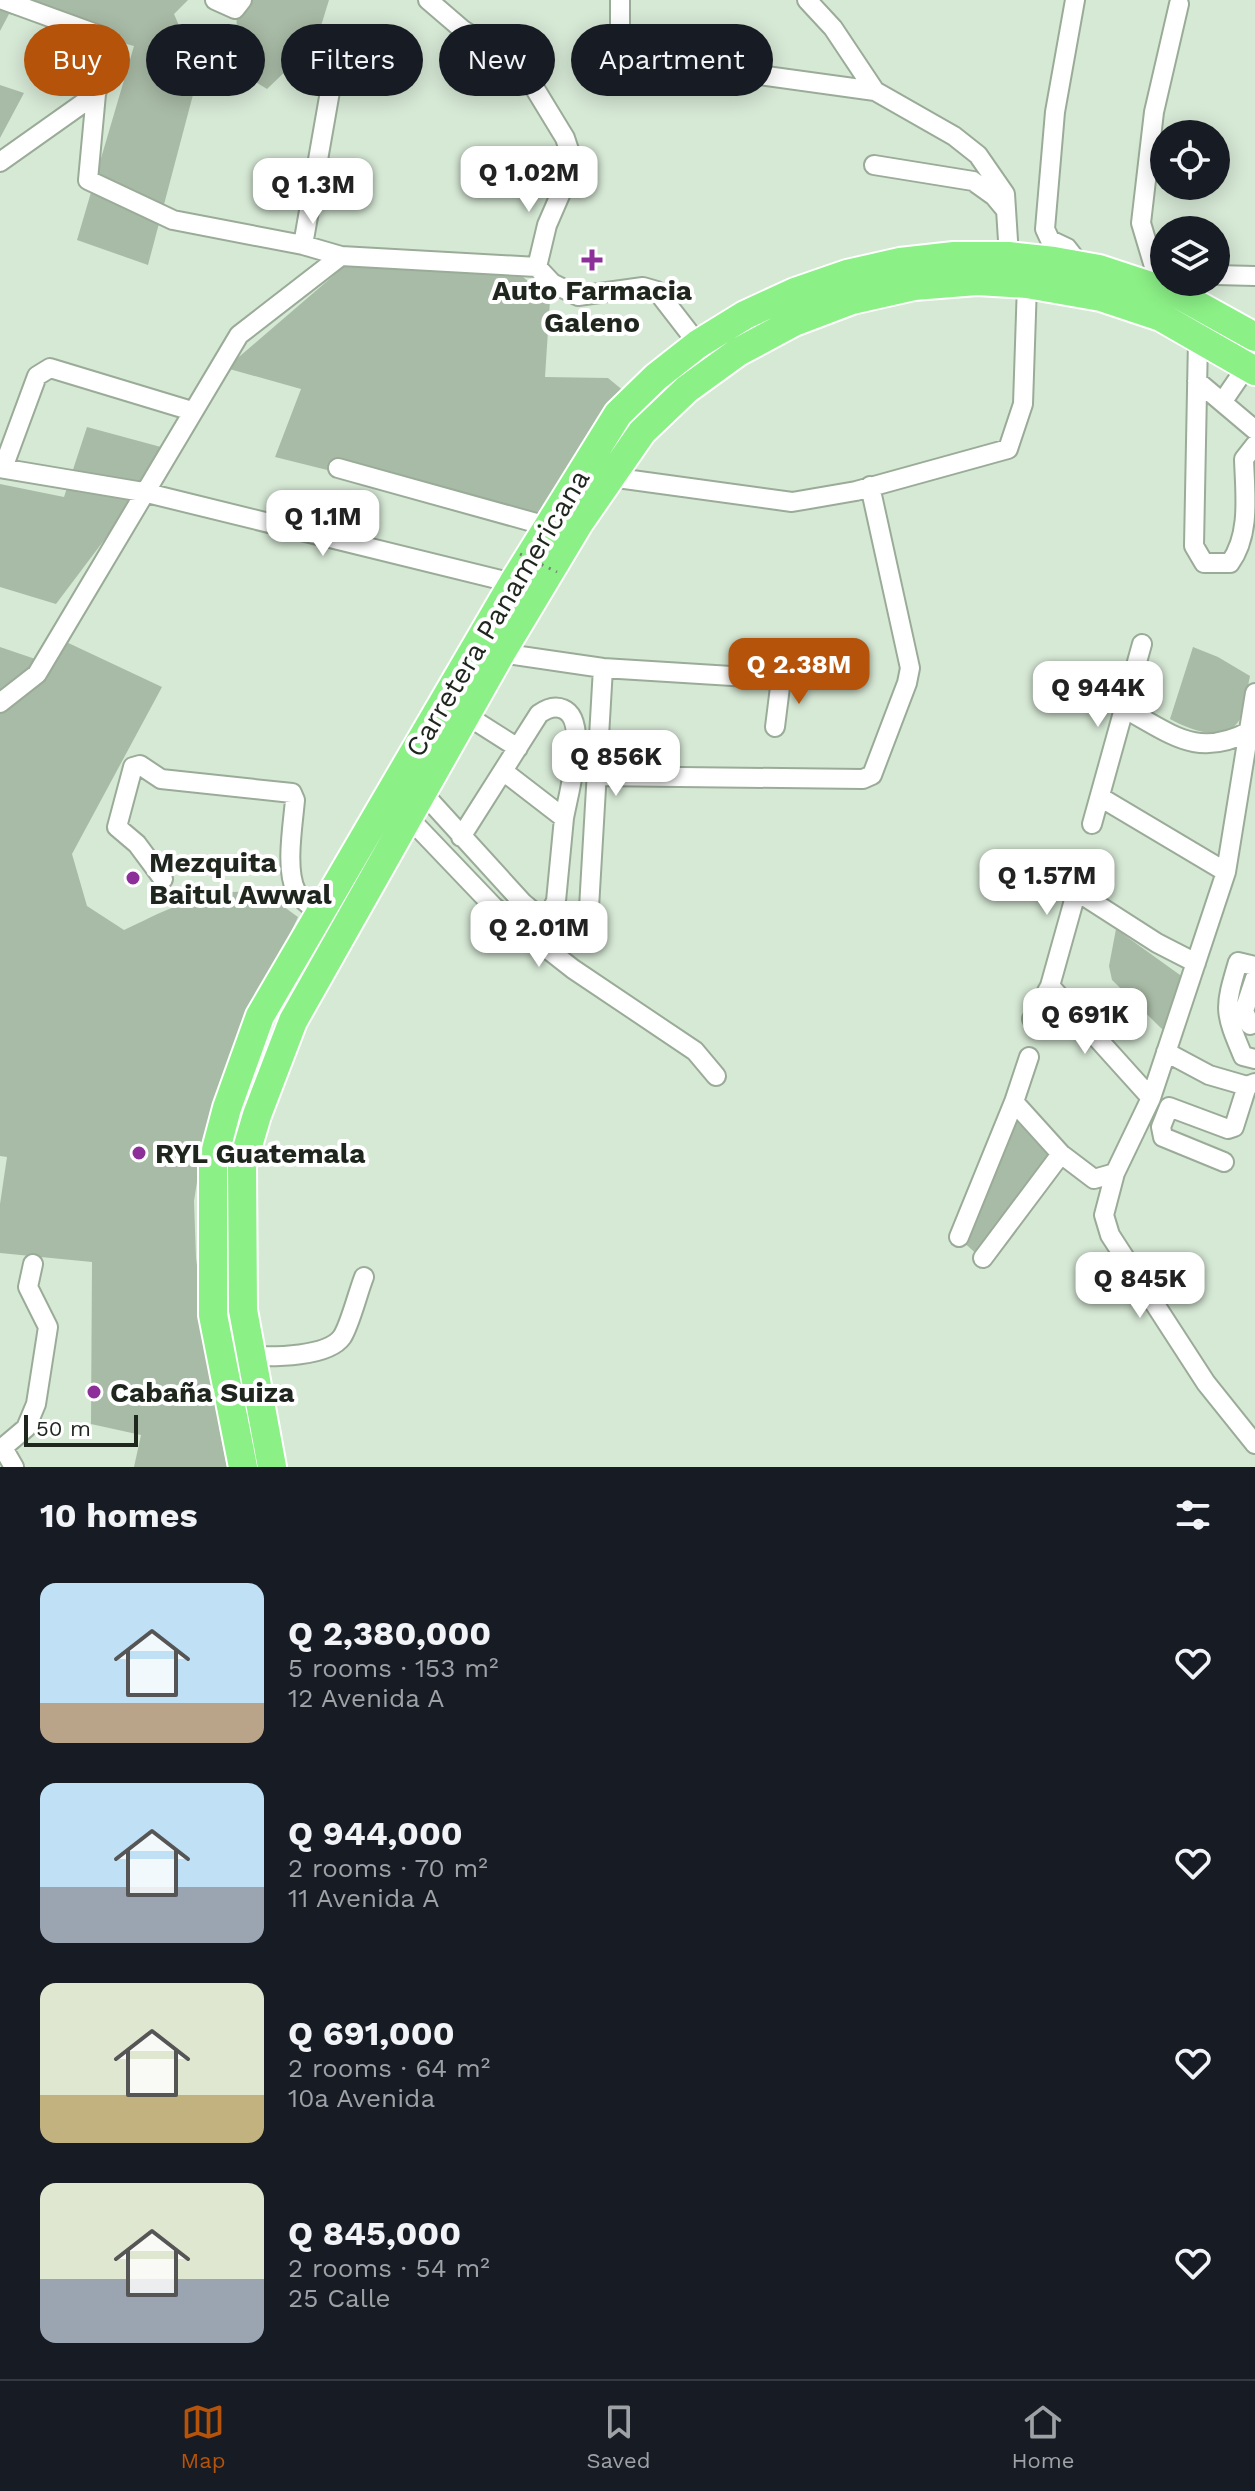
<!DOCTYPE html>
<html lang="en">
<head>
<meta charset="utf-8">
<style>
  :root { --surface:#171b24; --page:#20242c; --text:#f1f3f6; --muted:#9ea1a6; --line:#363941; --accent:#b45309 }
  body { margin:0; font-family:"Work Sans",sans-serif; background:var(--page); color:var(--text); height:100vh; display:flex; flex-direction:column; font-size:30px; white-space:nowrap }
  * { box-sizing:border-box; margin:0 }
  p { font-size:26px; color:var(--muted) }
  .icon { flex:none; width:44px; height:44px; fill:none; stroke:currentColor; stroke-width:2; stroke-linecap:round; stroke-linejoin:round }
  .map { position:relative; height:1467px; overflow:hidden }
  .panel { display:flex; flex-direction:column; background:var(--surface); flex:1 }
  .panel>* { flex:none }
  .banner { position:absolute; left:24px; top:24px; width:800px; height:72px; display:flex; gap:16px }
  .buttons { position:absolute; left:1150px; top:120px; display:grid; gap:16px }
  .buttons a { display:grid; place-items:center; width:80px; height:80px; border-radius:50%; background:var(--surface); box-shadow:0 4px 20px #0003; font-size:40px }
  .scale { position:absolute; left:24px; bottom:20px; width:114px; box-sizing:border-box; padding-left:8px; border:4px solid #1f261e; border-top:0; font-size:22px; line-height:28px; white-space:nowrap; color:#1f261e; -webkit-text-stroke:6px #fff; paint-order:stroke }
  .price { position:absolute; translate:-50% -68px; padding:0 18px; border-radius:16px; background:#fff; color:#222; font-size:26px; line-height:52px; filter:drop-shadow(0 2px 4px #0008) }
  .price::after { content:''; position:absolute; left:50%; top:48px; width:24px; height:18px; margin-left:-12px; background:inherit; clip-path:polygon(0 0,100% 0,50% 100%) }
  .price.on { background:var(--accent); color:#fff }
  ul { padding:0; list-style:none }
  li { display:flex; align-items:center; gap:24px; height:200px; padding:0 40px }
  li span { display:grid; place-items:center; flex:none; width:224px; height:160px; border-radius:16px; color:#555 }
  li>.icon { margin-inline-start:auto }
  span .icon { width:96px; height:96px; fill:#fffc; stroke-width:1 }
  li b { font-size:34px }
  h2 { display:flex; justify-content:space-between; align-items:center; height:96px; padding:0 40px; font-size:34px }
  .pill { padding:0 28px; border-radius:36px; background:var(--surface); box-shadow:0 4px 20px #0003; font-size:28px; line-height:72px }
  .pill.on { background:var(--accent); color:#fff }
  .menu { display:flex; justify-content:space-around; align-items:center; height:112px; border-top:2px solid var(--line); background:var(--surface); font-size:22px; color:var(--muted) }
  .menu a { display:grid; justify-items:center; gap:4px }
  .menu .on { color:var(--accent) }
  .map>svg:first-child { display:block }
  .green { fill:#a8bba6 }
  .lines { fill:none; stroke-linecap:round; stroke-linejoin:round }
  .minor-casing { stroke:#9aac98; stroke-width:22 }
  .highway-casing { stroke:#fff; stroke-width:32 }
  .minor { stroke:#fff; stroke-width:18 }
  .highway { stroke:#8bf086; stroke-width:28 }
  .path-bridge { stroke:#768375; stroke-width:3; stroke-dasharray:2 6; stroke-linecap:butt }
  .poi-dot { fill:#8d2f99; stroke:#fff; stroke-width:3 }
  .labels { text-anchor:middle; stroke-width:8; stroke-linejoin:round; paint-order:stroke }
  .poi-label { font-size:28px; font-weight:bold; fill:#1f261e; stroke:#fff; text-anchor:start }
  .street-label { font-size:28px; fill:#1f261e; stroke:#fff }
</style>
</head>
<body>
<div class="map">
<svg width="1255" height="1467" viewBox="0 0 1255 1467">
  <rect width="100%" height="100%" fill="#d6e9d5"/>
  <path class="green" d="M0 0H188L174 14 199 72 148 265 77 240 134 46 9 14 0 31Z
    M236 0H329L316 42 267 89 238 71Z
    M0 85 24 93 0 138Z
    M347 264 523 277 550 300 545 377 608 378 625 392 532 521 275 457 301 389 226 368Z
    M87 427 172 450 56 604 0 587V484L64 497Z
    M62 640 162 687 72 854 87 906 124 930C167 910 212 884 261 894 273 897 288 910 298 917L231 1059 203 1144 194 1201 196 1258 220 1432 227 1467H134L141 1435 91 1424 92 1262 0 1253V1204L7 1157 0 1156V647L50 664Z
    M1193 647 1218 657 1250 676C1247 689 1246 707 1240 719 1226 745 1188 729 1170 719Z
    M1116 929 1187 980 1164 1031 1112 980 1109 966Z
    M1016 1110 1056 1155 980 1257 961 1240Z"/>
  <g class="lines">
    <defs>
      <path id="minor" d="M215 0 235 9 242 0
        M428 0 463 30 502 54 526 74 565 138 570 153V172L547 225 537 267 552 283 578 296 643 287 657 291 698 344
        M620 0V33L636 58 875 91 954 136 978 155 1005 194 1009 256
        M807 0 833 28 875 91
        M1075 0 1055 112 1045 229 1050 240 1067 248 1081 266
        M96 94 88 180 173 220 303 245 341 256 537 267
        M0 162 96 94 104 67 102 36 3 0
        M874 165 973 181 994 196 1004 208
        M303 245 338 46
        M1216 275 1255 276
        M1161 290 1141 223 1154 112 1179 4
        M1198 339 1194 546 1204 563H1230C1251 534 1245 493 1244 459L1255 445
        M1197 381 1255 430
        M1223 401 1247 366
        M0 468 143 492 513 583
        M3 468 37 376 50 368 192 411
        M338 468 547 526
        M610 477 792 502 856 491 1008 449 1023 404 1027 284
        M501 653 603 668 781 679 806 671
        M1255 693 1226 872 1151 1098 1115 1173 1104 1215 1110 1235 1206 1383 1255 1444
        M0 703 37 674 239 335 341 256
        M1125 709C1172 734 1197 759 1250 731
        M466 715 518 748
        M775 727 781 679
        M596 776 863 779 872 775 907 683 910 668 870 486
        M422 792 523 903 535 913 551 911 556 901 564 818 503 771
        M1100 797 1226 872
        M408 817 494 907 573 969 695 1051 716 1076
        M1092 824 1142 644
        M461 837 539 714C546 709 554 705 563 709 590 720 568 795 564 818
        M163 879 137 844 117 827 133 767 140 765 161 779 292 793 295 800C293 824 285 869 296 891 301 900 311 907 320 913
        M1076 891 1157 943 1196 963
        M588 925 603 668
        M1255 966 1238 962C1224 1009 1224 1011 1243 1056L1255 1059
        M1050 986 1151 1098
        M1032 1019 1050 986 1085 861
        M1250 1025 1244 1011 1255 978
        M1166 1052 1209 1075 1247 1086 1255 1083
        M1014 1102 1029 1057
        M1224 1162 1163 1137 1161 1127 1169 1107 1228 1129 1234 1127 1247 1086
        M959 1237 1014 1102 1061 1154 1094 1179 1115 1173
        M983 1258 1061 1154
        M251 1356C274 1357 328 1357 342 1337 350 1325 358 1292 364 1277
        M3 1448 14 1467
        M0 1450 26 1428 36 1404 48 1327 28 1287 33 1264"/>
      <path id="highway" d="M243 1467 213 1315V1161L227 1108 260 1016 513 583 618 414 656 377 698 344 745 315 795 292 847 274 900 262 954 256H1009L1054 261 1099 269 1181 296 1255 337
        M272 1467 243 1310 242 1166 257 1115 293 1021 501 653 579 523 642 432 687 389 738 352 794 322 852 300 914 286 977 281 1027 284 1101 297 1161 317 1255 371"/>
    </defs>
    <use href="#minor" class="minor-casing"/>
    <use href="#highway" class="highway-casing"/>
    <use href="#minor" class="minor"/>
    <use href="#highway" class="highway"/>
    <path class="path-bridge" d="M520 554 557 572"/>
  </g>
  <g class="poi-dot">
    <path d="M588 248h8v8h8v8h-8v8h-8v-8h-8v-8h8z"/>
    <circle cx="133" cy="878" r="8"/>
    <circle cx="139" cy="1153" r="8"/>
    <circle cx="94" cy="1392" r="8"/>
  </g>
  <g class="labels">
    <g class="poi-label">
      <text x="592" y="300" text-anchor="middle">Auto Farmacia<tspan x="592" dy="32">Galeno</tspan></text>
      <text x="149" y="872">Mezquita<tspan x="149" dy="32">Baitul Awwal</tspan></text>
      <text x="155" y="1163">RYL Guatemala</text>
      <text x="110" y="1402">Cabaña Suiza</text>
    </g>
    <g class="street-label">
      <text transform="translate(497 613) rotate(-59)" y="10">Carretera Panamericana</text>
    </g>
  </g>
</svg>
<div class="buttons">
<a><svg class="icon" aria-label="locate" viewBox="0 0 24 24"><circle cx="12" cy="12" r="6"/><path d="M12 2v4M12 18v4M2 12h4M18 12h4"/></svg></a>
<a><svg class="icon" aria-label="layers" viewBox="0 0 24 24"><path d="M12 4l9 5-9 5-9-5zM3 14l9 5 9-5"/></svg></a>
</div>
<div class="scale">50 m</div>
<b class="price" style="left:529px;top:214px">Q 1.02M</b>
<b class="price" style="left:313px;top:226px">Q 1.3M</b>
<b class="price" style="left:323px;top:558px">Q 1.1M</b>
<b class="price on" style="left:799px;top:706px">Q 2.38M</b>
<b class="price" style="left:1098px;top:729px">Q 944K</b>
<b class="price" style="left:616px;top:798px">Q 856K</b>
<b class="price" style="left:1047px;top:917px">Q 1.57M</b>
<b class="price" style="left:539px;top:969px">Q 2.01M</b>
<b class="price" style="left:1085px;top:1056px">Q 691K</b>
<b class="price" style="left:1140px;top:1320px">Q 845K</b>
<div class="banner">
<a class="pill on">Buy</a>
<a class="pill">Rent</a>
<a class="pill">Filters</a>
<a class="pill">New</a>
<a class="pill">Apartment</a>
</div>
</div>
<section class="panel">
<h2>10 homes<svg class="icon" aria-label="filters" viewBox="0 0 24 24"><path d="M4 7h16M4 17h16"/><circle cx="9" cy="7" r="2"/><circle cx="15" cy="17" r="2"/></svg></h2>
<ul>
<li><span style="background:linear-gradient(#bfe0f5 75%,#b9a48a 0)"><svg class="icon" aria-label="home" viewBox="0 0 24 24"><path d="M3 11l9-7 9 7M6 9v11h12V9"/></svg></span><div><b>Q 2,380,000</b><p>5 rooms · 153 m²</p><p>12 Avenida A</p></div><svg class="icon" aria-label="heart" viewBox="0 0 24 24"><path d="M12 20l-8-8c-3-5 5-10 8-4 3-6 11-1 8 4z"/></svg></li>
<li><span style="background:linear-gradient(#bfe0f5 65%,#9aa5b1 0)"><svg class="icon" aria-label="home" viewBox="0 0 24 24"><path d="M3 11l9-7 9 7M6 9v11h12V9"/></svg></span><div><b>Q 944,000</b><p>2 rooms · 70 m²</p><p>11 Avenida A</p></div><svg class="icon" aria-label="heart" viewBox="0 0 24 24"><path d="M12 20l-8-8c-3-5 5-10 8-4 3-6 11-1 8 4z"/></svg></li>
<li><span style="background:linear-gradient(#dfe7d0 70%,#c2b280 0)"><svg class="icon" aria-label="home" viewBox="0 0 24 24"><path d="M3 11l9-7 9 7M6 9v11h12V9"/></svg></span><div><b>Q 691,000</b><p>2 rooms · 64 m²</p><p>10a Avenida</p></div><svg class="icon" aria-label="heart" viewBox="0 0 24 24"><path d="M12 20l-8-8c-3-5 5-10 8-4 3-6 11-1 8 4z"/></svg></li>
<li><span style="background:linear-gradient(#dfe7d0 60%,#9aa5b1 0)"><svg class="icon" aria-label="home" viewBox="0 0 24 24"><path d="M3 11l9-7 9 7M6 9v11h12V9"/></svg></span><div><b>Q 845,000</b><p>2 rooms · 54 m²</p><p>25 Calle</p></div><svg class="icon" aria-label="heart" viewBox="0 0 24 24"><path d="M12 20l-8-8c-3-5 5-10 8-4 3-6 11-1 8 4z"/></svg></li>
</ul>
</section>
<nav class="menu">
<a class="on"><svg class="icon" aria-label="map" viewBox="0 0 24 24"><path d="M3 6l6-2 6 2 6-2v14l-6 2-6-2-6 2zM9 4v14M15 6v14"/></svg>Map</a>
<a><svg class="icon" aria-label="saved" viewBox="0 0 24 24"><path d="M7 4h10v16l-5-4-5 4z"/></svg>Saved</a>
<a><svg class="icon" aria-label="home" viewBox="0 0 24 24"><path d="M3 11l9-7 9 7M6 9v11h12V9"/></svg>Home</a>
</nav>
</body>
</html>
